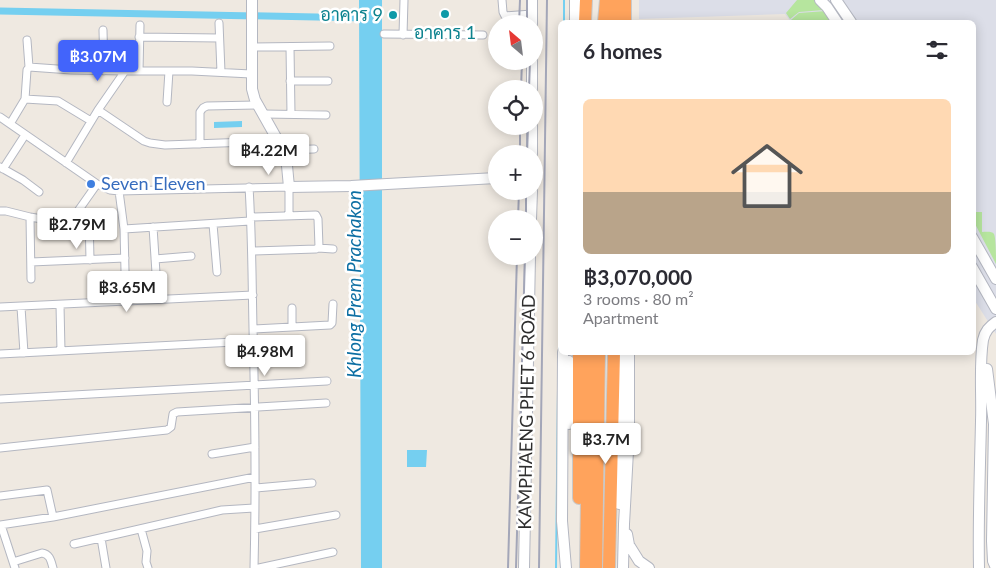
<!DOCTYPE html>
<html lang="en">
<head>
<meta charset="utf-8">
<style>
  :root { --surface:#fff; --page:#f2f2f3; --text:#2b2b33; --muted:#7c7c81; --line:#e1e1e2; --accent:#4264fb }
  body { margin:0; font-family:Lato,Sarabun,sans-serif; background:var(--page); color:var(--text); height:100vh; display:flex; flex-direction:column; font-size:19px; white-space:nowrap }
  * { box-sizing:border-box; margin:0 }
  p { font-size:16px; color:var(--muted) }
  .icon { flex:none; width:28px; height:28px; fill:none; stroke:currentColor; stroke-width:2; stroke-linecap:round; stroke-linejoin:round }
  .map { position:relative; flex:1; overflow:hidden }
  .drawer { position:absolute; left:558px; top:20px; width:418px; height:335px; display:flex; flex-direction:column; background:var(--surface); border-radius:8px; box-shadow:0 2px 12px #0003 }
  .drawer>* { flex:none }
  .needle { width:32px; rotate:332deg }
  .tools { position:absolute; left:488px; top:15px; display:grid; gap:10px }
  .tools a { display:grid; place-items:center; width:55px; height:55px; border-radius:50%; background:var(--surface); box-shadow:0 2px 12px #0003; font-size:25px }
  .price { position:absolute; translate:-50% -42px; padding:0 11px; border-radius:5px; background:#fff; color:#222; font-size:16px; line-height:32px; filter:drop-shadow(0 1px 2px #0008) }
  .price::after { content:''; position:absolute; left:50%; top:30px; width:15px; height:11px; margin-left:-8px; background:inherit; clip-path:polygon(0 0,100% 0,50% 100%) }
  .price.current { background:var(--accent); color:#fff }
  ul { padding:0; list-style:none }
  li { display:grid; align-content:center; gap:10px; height:265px; padding:0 25px }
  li+li { border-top:1px solid var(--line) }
  li span { display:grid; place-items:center; height:155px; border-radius:8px; color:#555 }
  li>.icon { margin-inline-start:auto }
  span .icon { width:90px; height:90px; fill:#fffc; stroke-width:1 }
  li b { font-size:21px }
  h2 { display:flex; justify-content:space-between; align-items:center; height:60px; padding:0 25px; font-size:21px }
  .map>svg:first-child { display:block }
  .airport { fill:#dcdee8 }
  .green { fill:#b6e59e }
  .water { fill:#75cff0 }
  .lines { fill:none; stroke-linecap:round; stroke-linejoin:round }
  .stream { stroke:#75cff0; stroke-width:2 }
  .canal { stroke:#75cff0; stroke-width:7 }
  .street-casing { stroke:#b4b7c1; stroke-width:9 }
  .secondary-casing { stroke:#b4b7c1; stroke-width:12 }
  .highway-casing { stroke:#c9c9c9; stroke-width:14 }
  .street { stroke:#fff; stroke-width:7 }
  .secondary { stroke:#fff; stroke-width:10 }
  .highway { stroke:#ffa35c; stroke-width:12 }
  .rail { stroke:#a3a6b8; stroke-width:2 }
  .culture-dot { fill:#0f9aa8; stroke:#fff; stroke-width:2 }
  .shop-dot { fill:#3f7fe0; stroke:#fff; stroke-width:2 }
  .labels { text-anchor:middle; stroke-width:5; stroke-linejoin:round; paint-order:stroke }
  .culture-label { font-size:18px; fill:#0d838f; stroke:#fff; text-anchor:end }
  .shop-label { font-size:18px; fill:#366cbe; stroke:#fff; text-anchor:start }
  .street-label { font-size:18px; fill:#2e2e2e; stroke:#fff }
  .water-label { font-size:19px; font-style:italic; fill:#0d6fa3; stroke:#fff }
</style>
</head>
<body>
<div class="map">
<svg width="996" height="568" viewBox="0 0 996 568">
  <rect width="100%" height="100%" fill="#efe9e1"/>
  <path class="airport" d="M639 0H996V334L973 298 972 22H791L785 14 639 19Z"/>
  <path class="green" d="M797 0H815L824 10 799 12 790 19 786 13Z
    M826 11 833 22H792L791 20 799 13Z
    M972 193H974V212H982V232C986 232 992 231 994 234 996 238 996 258 996 264L973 220Z"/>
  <path class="water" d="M359 0H382V568H361Z
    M242 121V127L214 128V122Z
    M407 450H427L426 467H407Z"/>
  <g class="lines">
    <path class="stream" d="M564 22V0
      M559 351 560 254
      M556 568 558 390"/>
    <path class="canal" d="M0 11 367 18"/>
    <defs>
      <path id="street" d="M502 0 503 12 505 16 532 14
        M219 23 221 72
        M103 30 104 71
        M384 34 483 35
        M403 35 404 0
        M139 37 219 38
        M27 40 29 67
        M252 47 330 46
        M290 47 291 114
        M71 55V70
        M139 71 140 25
        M290 81H328
        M167 102 169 71
        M98 110 144 141 150 143 165 145 278 141
        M264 114 326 115
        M0 117 97 184 110 190 119 191 289 187V215
        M91 121 58 101 25 99 27 70 29 67 71 70 125 71
        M10 124 25 99
        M200 144V112L203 108 207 106 259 105
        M284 150 314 149
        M66 163 98 110 125 71H192L251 74
        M0 167 23 180 39 192
        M3 169 25 135
        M249 187C252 234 252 281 253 328 255 408 256 488 254 568
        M119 191 124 229 125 271
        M0 211H6L30 217 66 223 70 222 73 218 97 184
        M89 216 90 260
        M30 217 31 279
        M251 217 316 215 318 219 319 247 316 249 252 251
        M213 224 217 272
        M153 227 156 273
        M124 229 250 221
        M318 248 333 249
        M155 259 191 256
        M31 262 125 258
        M60 305 61 351
        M0 307 253 295
        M21 307 24 353
        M292 327V308
        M253 329 330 325 332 323 333 304
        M0 354 254 341
        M0 399 327 381
        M0 448 167 430 171 427 173 414 177 412 326 403
        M212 454 255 447
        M256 488 312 483
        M0 496 47 490 53 517
        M0 525 53 517 255 477
        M1 525 15 568
        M141 529 147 551 146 562 148 568
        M255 529 336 515
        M101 538 106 568
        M74 544 222 510 254 508
        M13 562 42 553C50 554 51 561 53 568
        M259 568 333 552"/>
      <path id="secondary" d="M252 0V89L255 100 286 155 289 187 351 186 496 178
        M820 0 827 7 837 22
        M836 0 851 22
        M575 22V0
        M532 24V0
        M532 89V61
        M532 154V126
        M531 219 532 191
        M972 237 996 279
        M972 267 996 309
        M563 352 562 521 566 568
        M987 369 994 424 992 541 993 561 996 568
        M569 424V361
        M619 504 621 352
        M627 534 629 545 639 561 649 568
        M524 568 530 256
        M623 568 624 524 629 433V352
        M979 568C978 519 980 470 981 421 982 396 979 365 983 340 985 331 989 327 996 322"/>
      <path id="highway" d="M625 0V22
        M585 22 586 0
        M604 22 606 0
        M616 22 618 0
        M579 498V352
        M586 568 589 352
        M596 568 599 352
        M609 568 614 352"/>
    </defs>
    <use href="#street" class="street-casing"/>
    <use href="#secondary" class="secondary-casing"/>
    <use href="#highway" class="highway-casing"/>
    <use href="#street" class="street"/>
    <use href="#secondary" class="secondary"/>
    <use href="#highway" class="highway"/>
    <path class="rail" d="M519 24 520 0
      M527 24V0
      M521 89 522 61
      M529 89 530 61
      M520 154V126
      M527 154 528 126
      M518 219 519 191
      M526 219V191
      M508 568 517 256
      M516 568 525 256
      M539 568 547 0"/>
  </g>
  <g class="culture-dot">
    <circle cx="445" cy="14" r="5"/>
    <circle cx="393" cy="15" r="5"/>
  </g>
  <circle class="shop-dot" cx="91" cy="184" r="5"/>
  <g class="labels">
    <g class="culture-label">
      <text x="383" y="21">อาคาร 9</text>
      <text x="445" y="39" text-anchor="middle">อาคาร 1</text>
    </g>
    <g class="shop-label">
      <text x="101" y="190">Seven Eleven</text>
    </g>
    <g class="street-label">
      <text transform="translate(527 412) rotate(-89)" y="6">KAMPHAENG PHET 6 ROAD</text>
    </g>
    <g class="water-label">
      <text transform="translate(354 284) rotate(-90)" y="7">Khlong Prem Prachakon</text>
    </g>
  </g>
</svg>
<div class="tools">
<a><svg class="needle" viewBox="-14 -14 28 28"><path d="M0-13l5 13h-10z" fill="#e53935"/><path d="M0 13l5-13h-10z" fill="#7c7c81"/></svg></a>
<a><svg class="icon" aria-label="locate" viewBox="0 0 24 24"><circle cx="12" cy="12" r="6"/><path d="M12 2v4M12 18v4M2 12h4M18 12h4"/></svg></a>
<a>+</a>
<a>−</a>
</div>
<b class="price current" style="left:98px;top:82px">฿3.07M</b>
<b class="price" style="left:269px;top:176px">฿4.22M</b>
<b class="price" style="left:77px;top:250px">฿2.79M</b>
<b class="price" style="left:127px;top:313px">฿3.65M</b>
<b class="price" style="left:265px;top:377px">฿4.98M</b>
<b class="price" style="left:606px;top:465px">฿3.7M</b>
<section class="drawer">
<h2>6 homes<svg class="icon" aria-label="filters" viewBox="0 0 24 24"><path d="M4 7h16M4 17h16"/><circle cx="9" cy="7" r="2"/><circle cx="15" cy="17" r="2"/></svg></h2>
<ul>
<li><span style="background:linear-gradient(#ffd9b3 60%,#b9a48a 0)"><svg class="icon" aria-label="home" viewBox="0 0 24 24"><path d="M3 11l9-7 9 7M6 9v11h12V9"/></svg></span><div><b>฿3,070,000</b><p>3 rooms · 80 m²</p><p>Apartment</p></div></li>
</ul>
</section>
</div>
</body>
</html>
